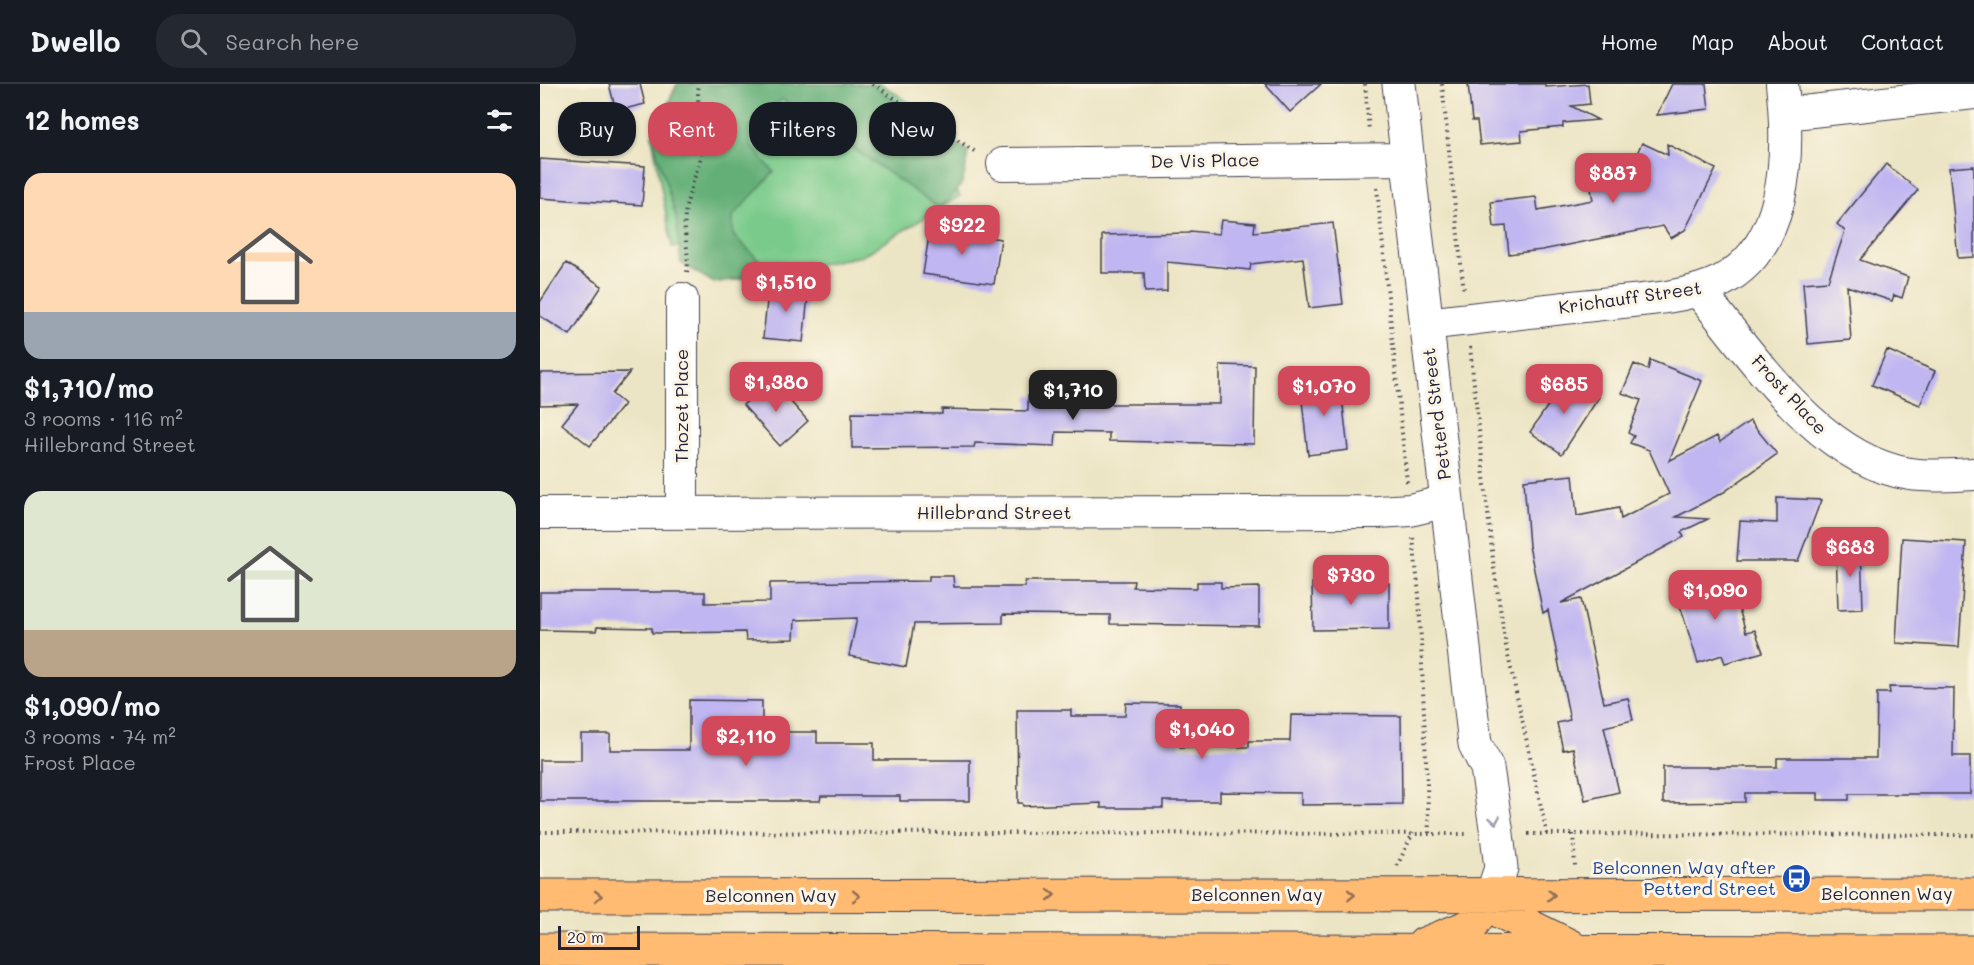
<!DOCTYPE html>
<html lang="en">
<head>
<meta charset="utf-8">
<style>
  :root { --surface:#171b24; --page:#242831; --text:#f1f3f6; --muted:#9ea1a6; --line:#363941; --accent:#d1495b }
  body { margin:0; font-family:Mali,sans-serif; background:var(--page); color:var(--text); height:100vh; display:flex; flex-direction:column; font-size:22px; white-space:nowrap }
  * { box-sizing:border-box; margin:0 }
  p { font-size:20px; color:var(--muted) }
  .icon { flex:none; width:33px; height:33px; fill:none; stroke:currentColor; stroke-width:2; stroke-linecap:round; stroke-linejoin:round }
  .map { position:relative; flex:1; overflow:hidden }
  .panel { display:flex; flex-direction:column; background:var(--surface); width:540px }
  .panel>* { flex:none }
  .top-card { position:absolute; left:18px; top:18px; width:570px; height:54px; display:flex; gap:12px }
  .scale { position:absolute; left:18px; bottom:15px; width:82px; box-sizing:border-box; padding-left:6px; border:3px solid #22223b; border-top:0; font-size:16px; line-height:21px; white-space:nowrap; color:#22223b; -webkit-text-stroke:4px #fcf5e5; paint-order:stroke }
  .price { position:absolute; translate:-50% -51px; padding:0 14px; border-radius:12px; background:var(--accent); color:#fff; font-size:20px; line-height:39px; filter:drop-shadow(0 2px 3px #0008) }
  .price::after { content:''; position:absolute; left:50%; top:36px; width:18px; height:14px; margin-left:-9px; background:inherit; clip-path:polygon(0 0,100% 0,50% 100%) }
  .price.active { background:#222; color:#fff }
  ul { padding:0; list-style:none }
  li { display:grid; align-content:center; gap:12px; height:318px; padding:0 24px }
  li span { display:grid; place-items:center; height:186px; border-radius:18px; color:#555 }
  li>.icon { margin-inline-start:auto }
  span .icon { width:108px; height:108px; fill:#fffc; stroke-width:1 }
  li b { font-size:26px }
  h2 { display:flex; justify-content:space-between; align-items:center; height:72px; padding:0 24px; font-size:26px }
  .pill { padding:0 21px; border-radius:24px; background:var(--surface); box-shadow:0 2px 4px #0004; font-size:21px; line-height:54px }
  .pill.active { background:var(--accent); color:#fff }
  header { display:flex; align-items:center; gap:36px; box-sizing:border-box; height:84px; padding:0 30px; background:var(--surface); border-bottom:2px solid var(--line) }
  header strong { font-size:28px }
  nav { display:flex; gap:33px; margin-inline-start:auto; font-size:21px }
  .search { width:420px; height:54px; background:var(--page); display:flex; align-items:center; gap:15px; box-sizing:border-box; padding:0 21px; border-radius:24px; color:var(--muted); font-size:22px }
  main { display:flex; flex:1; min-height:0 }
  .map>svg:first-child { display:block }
  .green { fill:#7acb8b; stroke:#4e7663; stroke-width:1.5 }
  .forest { fill:#63af77; stroke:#426859; stroke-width:1.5 }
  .building { fill:#c0b6f1 }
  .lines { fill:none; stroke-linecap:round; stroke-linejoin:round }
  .minor-casing { stroke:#403f50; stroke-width:34 }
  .tertiary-casing { stroke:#403f50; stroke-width:35 }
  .primary-casing { stroke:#403f50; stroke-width:35 }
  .path { stroke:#403f50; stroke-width:4; stroke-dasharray:1.5 4.5; stroke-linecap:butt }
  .minor { stroke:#fff; stroke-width:32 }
  .tertiary { stroke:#fff; stroke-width:33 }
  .primary { stroke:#ffbb71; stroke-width:33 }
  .oneway { stroke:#9c9ca7 }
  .oneway2 { stroke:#906e56 }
  .labels { text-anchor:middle; stroke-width:6; stroke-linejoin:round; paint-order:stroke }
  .street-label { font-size:18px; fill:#22223b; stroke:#fcf5e5 }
  .transit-label { font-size:18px; fill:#164399; stroke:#fcf5e5; text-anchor:end }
</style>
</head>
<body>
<header>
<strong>Dwello</strong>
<div class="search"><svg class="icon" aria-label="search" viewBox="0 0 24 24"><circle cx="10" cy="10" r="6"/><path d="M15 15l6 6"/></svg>Search here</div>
<nav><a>Home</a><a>Map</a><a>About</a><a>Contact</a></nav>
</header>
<main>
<section class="panel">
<h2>12 homes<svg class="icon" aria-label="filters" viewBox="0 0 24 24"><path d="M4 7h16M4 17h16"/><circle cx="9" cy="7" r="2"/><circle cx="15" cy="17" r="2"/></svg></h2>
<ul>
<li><span style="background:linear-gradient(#ffd9b3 75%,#9aa5b1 0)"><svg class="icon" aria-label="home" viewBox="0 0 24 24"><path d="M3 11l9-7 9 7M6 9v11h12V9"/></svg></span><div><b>$1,710/mo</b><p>3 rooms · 116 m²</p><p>Hillebrand Street</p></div></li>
<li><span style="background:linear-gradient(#dfe7d0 75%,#b9a48a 0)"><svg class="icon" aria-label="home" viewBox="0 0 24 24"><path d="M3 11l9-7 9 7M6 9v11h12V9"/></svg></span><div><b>$1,090/mo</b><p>3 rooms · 74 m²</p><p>Frost Place</p></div></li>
</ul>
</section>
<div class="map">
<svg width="1434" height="881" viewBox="0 0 1434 881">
  <rect width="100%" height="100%" fill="#fcf5e5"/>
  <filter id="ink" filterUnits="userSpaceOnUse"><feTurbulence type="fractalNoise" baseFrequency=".0167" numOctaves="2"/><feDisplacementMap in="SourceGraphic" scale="12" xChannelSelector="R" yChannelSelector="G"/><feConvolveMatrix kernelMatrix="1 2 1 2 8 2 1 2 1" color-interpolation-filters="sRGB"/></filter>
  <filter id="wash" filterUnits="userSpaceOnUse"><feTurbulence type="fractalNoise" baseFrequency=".008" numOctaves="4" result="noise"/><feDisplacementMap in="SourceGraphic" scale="24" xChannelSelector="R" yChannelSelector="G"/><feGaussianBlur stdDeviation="1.35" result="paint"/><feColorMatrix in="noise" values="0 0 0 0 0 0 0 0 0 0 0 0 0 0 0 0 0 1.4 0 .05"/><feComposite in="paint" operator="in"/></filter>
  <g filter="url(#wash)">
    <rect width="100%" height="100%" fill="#ece5c5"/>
    <path class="green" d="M137 0H341L418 51C409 71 409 92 420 112L322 172 191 197C178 173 159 163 132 163L112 53Z"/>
    <path class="forest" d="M138 0H330L428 67C424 99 424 103 399 124L242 15 208 46 210 61 234 88 193 132V151L221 178 206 193 174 199 141 179 136 133 112 52Z"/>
    <g id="blocks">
      <path class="building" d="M69 0H100L105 20 76 27Z
        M725 0H781L750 28Z
        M928 0H1005V3L1048 0 1050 20 1031 22 1058 36 1023 39V43L981 47 982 57 940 61 937 37H932Z
        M1132 0H1166L1169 25 1117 31Z
        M1102 59 1128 71 1127 60 1176 85 1145 146 1131 154 1123 142 1002 166 969 170 966 142 954 143 951 118 996 113 998 126 1053 116 1049 94 1088 87Z
        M0 75 105 82 102 121 0 114Z
        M1346 80 1378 106 1320 176 1368 193 1362 214 1354 211 1352 217 1307 202 1311 256 1268 260 1263 199 1288 197 1305 147 1297 140Z
        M1434 82V173L1418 174 1409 84Z
        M681 136 715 139 714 148 793 139 803 220 769 224 763 174 711 180 710 186 627 178V207L605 208 604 189H562V151L649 149 650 147 679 150Z
        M390 145 461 155 454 200 383 190Z
        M26 179 62 202 30 251 0 232V218Z
        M229 199 269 204 263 258 223 254Z
        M1347 266 1395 287 1380 321 1332 301Z
        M1110 276 1162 297 1129 377 1177 352 1180 358 1210 337 1237 370 1184 408 1136 433 1168 435 1141 448 1144 453 1021 519 1041 515 1064 619 1088 614 1093 636 1064 643 1079 708 1045 716 1033 664 1023 666 1017 639 1030 636 1008 526 1003 529 989 462 984 396 1033 391 1037 432 1079 424 1081 435 1129 410 1109 366 1090 359 1094 352 1088 349 1101 316 1082 309 1094 280 1108 286Z
        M680 281 715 282 714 360 569 357V349L516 348 515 362 435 359 434 363 312 364V329L402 330V325L488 327V312L518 313V301H546L545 320H680Z
        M90 288 72 310 84 320 50 362 22 340 38 320 0 321V289Z
        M1027 293 1059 313 1022 370 990 348Z
        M800 295 808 366 768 371 760 299Z
        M231 296 268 337 240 362 203 321Z
        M1237 414 1281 416 1258 477H1197L1200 437 1237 439Z
        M1362 454 1426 458 1419 563 1356 559Z
        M1321 462 1323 525 1298 526 1296 463Z
        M1157 491 1160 504 1190 495 1206 548 1215 546 1223 568 1185 579 1182 571 1158 579 1132 496Z
        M389 492H413L414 503H485V497H594L593 503 657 504V498H681V504L719 503V542L570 540V531L463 530V539L374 540 366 583 309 572 317 534 255 536 254 555 206 556 205 548 112 549V544L57 543 56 547 0 546V508H165V519L230 518V499L389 497Z
        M772 499H849V545L773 546Z
        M1349 603 1414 604 1413 672H1430V710H1309V716H1278V709H1205V718L1123 719V683H1237V674H1336L1337 609H1350Z
        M149 616 222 617V648H277V659H334V676H430V717H360V712H281L280 717H0V676H41V650H70V666H149Z
        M586 619 640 620V663H709V657H750L751 631 861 632 862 720 761 721V709L680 708V717H623V724H561V719L483 722 482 719H478L477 626H531V632H585Z"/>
    </g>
  </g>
  <g filter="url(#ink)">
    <use href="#blocks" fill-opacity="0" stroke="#403f50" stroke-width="1.5"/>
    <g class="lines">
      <defs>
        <path id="minor" d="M1245 30 1434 9
          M463 80 867 75
          M1158 206C1213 272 1279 376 1370 390 1391 393 1413 391 1434 390
          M886 240C945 233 1004 226 1062 220 1098 216 1136 215 1170 202 1249 172 1250 70 1242 0
          M0 429 838 428 870 426 907 417
          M142 429V215"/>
        <path id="tertiary" d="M859 0 935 660 947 684 957 750 961 784 952 811"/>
        <path id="primary" d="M952 811 961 828 1030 862
          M0 812 1434 810
          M884 860 932 841 952 811
          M0 866 1434 868"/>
      </defs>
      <use href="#minor" class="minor-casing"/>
      <use href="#tertiary" class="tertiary-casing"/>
      <use href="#primary" class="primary-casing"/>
      <path class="path" d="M333 0 437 69
        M825 0 829 47
        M902 0 924 208
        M837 104 867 398
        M147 188C150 169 143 151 145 132 147 108 161 81 163 60 165 42 155 23 159 0
        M930 263 954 485 966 562 1007 750
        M873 454 879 511 889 749
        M0 748 926 750
        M988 750 1434 751
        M1033 750 1035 782
        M857 782 873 749"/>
      <use href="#minor" class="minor"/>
      <use href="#tertiary" class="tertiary"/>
      <use href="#primary" class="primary"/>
    </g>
    <defs><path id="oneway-chevron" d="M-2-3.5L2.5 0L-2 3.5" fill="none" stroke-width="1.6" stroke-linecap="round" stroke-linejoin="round" transform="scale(1.5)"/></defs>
    <use class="oneway" href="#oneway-chevron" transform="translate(955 736) rotate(81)"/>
    <g class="oneway2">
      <use href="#oneway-chevron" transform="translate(511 811)"/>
      <use href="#oneway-chevron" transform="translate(811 811)"/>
      <use href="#oneway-chevron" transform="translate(1011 811)"/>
      <use href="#oneway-chevron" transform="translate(58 812)"/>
      <use href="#oneway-chevron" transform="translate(316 812)"/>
    </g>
  </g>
  <defs>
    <symbol id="bus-disc" viewBox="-11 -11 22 22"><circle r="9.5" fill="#1a4fb4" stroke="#fcf5e5"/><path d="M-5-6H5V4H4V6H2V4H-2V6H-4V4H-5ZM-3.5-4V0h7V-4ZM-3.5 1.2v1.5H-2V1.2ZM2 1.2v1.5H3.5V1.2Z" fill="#fff"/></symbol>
  </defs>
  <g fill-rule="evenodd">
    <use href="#bus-disc" x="1240" y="778" width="33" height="33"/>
  </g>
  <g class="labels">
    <g class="street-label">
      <text transform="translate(665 77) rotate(-1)" y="6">De Vis Place</text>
      <text transform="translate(1090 214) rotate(-8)" y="6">Krichauff Street</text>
      <text transform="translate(1249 311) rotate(47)" y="6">Frost Place</text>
      <text transform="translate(142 322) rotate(-90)" y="6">Thozet Place</text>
      <text transform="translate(897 330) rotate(-97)" y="6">Petterd Street</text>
      <text x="454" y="435">Hillebrand Street</text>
      <text x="1347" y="816">Belconnen Way</text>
      <text x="717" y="817">Belconnen Way</text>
      <text x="231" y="818">Belconnen Way</text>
    </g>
    <g class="transit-label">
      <text x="1236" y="790">Belconnen Way after<tspan x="1236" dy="21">Petterd Street</tspan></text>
    </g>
  </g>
</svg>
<div class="scale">20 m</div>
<b class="price" style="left:1073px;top:120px">$887</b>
<b class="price" style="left:422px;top:172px">$922</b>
<b class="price" style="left:246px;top:229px">$1,510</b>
<b class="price" style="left:236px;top:329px">$1,380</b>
<b class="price" style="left:1024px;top:331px">$685</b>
<b class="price" style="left:784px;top:333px">$1,070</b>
<b class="price active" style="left:533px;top:337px">$1,710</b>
<b class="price" style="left:1310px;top:494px">$683</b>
<b class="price" style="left:811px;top:522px">$730</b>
<b class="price" style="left:1175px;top:537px">$1,090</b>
<b class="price" style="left:662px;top:676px">$1,040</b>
<b class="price" style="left:206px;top:683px">$2,110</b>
<div class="top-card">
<a class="pill">Buy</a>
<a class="pill active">Rent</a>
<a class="pill">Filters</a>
<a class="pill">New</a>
</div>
</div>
</main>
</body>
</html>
